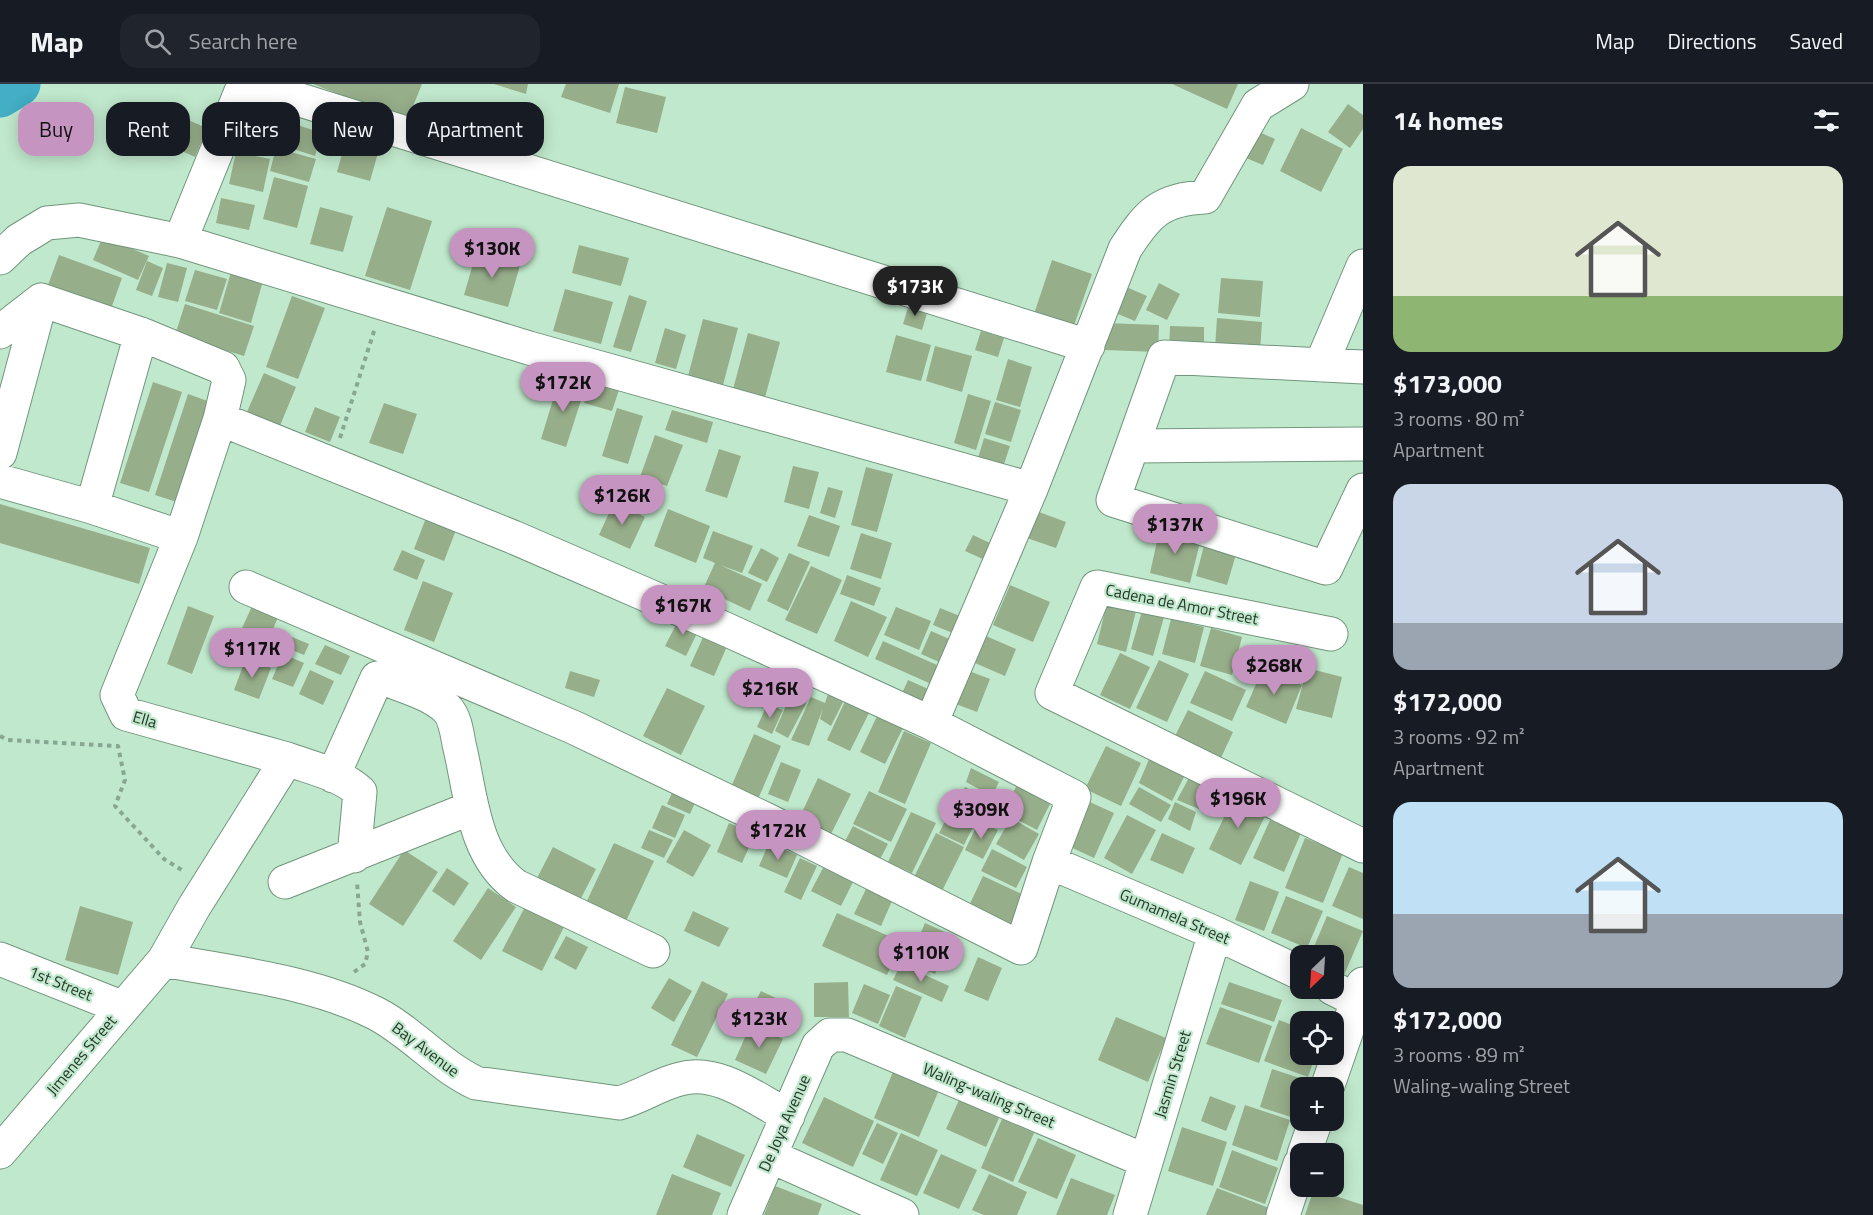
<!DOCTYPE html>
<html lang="en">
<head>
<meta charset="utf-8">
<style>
  :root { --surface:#171b24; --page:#20242c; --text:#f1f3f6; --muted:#9ea1a6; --line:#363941; --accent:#c694c1 }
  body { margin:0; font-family:"Titillium Web",sans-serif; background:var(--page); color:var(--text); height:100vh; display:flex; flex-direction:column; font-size:22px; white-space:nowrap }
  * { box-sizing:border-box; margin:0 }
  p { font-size:20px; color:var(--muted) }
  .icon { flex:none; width:33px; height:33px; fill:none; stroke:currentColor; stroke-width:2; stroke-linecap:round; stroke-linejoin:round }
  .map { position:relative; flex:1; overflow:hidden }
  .panel { display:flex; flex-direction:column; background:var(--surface); width:510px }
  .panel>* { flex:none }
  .guide { position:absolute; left:18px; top:18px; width:570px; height:54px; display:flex; gap:12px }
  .needle { width:39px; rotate:205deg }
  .tools { position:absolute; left:1290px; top:861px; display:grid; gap:12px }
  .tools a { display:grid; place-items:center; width:54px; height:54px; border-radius:12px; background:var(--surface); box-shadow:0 3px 15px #0003; font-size:30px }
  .price { position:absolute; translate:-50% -51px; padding:0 14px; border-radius:21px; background:var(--accent); color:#111; font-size:20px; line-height:39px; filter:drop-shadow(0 2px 3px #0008) }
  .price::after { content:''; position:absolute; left:50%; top:36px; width:18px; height:14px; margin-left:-9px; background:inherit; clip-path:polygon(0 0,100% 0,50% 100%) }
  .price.on { background:#222; color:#fff }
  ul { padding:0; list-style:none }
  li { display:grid; align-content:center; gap:12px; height:318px; padding:0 30px }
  li span { display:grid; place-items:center; height:186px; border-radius:18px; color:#555 }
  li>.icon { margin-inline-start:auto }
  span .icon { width:108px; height:108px; fill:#fffc; stroke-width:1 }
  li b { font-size:26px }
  h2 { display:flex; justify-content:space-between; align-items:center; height:72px; padding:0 30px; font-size:26px }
  .pill { padding:0 21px; border-radius:18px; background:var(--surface); box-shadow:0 3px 15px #0003; font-size:21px; line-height:54px }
  .pill.on { background:var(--accent); color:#111 }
  header { display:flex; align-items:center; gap:36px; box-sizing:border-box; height:84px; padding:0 30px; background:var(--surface); border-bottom:2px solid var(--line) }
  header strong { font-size:28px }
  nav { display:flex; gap:33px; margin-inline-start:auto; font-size:21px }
  .search { width:420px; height:54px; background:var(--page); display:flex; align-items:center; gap:15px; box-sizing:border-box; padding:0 21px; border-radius:18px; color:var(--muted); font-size:22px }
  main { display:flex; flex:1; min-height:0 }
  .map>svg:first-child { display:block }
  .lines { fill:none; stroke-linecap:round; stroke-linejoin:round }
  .river { stroke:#43aec5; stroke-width:45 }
  .building { fill:#97ae8a }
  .minor-casing { stroke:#71967c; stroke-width:35 }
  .path { stroke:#88a792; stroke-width:4; stroke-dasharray:4.5 4.5; stroke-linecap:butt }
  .minor { stroke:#fff; stroke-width:33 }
  .labels { text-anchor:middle; stroke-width:4.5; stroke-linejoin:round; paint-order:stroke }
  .street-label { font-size:16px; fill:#27372c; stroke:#c0e8cc }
</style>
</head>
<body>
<header>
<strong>Map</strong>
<div class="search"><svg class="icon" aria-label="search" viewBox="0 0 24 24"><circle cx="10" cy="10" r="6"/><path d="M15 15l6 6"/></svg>Search here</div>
<nav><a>Map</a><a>Directions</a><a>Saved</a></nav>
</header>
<main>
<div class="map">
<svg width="1363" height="1131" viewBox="0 0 1363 1131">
  <rect width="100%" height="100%" fill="#c0e8cc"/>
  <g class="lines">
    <path class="river" d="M0 11 18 0"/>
  </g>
  <path class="building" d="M313 0H422L407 37Z
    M494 0H528L526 10Z
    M566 0H619L610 29 561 13Z
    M1172 0H1238L1227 25Z
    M625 3 666 13 657 49 616 39Z
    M1348 20 1363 31V45L1350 64 1328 48Z
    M257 24 283 33 272 66 246 57Z
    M176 31 207 44 195 73 164 59Z
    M142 34 162 40 154 68 134 62Z
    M288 38 322 49 315 72 281 61Z
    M1250 44 1275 55 1263 81 1239 71Z
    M1301 44 1343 65 1321 108 1280 87Z
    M347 52 380 62 370 97 337 88Z
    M276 64 316 75 309 98 270 87Z
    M236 68 270 75 263 108 229 100Z
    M274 93 308 102 297 144 263 135Z
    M221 114 255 121 249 146 216 139Z
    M320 123 353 132 343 168 310 160Z
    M387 123 432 137 410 206 365 192Z
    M103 152 149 172 138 196 93 176Z
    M579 161 629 174 621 202 572 189Z
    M477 166 521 178 508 223 464 211Z
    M59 171 122 194 111 225 48 201Z
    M1052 176 1092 190 1072 247 1033 233Z
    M147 177 163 184 152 212 136 206Z
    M167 179 187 184 178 218 158 213Z
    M195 186 227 195 217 226 185 217Z
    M231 188 263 197 251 239 219 229Z
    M1221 194 1263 197 1260 233 1218 229Z
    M1159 199 1180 210 1167 236 1146 226Z
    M1124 202 1147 212 1135 237 1113 228Z
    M565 205 613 218 601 260 553 247Z
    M629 211 647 217 631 268 613 263Z
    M292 212 325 224 298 295 266 283Z
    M185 220 254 242 244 272 175 251Z
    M909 220 928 226 922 246 903 240Z
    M1217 234 1262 238 1260 267 1215 264Z
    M703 235 738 244 723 301 688 292Z
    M1106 239 1159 241 1158 268 1105 266Z
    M1170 242 1204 243V268L1169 267Z
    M665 244 686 251 676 285 655 279Z
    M981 247 1004 254 998 273 975 266Z
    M748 249 780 258 764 317 732 309Z
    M896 251 931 261 921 297 886 288Z
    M935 262 972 272 962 308 926 297Z
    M1008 275 1032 283 1020 323 996 316Z
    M264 289 296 303 279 344 246 330Z
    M559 296 585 304 566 363 541 355Z
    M591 297 619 306 612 327 584 319Z
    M153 298 182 308 149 408 120 399Z
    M188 310 216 320 183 420 155 411Z
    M968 310 991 317 976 366 954 359Z
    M995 318 1021 326 1011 358 985 350Z
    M384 319 417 330 403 370 369 359Z
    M315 323 340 333 330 358 305 348Z
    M617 324 643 332 628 380 602 372Z
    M672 326 713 338 707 359 665 346Z
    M655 351 683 361 667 402 640 393Z
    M984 354 1010 362 1000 392 975 384Z
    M719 365 741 372 727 414 705 407Z
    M793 382 819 388 809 425 784 418Z
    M866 383 893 390 877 448 851 441Z
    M828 403 843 407 835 434 820 429Z
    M614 418 645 433 630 465 599 451Z
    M0 420 150 464 139 500 0 459Z
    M668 425 710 442 696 479 654 462Z
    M1031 425 1066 438 1056 464 1021 452Z
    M809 431 840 442 829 473 797 462Z
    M426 434 456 446 444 477 414 465Z
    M1160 444 1201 454 1190 499 1150 489Z
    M713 447 753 462 742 489 720 481 762 500 750 527 703 505 715 479 703 474Z
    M861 449 892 459 881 495 850 485Z
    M973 451 992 460 985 476 965 467Z
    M1205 458 1237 467 1227 501 1196 492Z
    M761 464 779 474 767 498 748 489Z
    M402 466 425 476 417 496 393 486Z
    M789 469 810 478 788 527 767 517Z
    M811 482 842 496 817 550 785 536Z
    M847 491 881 504 874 522 840 510Z
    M423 497 453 509 434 558 404 546Z
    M1010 501 1050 518 1033 558 993 541Z
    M851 517 887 533 868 573 834 557Z
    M1107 519 1136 527 1126 568 1097 560Z
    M253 520 279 531 260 575 233 564Z
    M188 522 214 532 192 590 167 580Z
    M896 523 931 537 919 566 884 551Z
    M940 524 967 535 960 552 933 541Z
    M1142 527 1164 533 1153 572 1131 565Z
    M681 531 701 541 686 572 665 562Z
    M1171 535 1204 543 1195 579 1162 570Z
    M709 540 732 551 714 592 690 582Z
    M1211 544 1242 553 1232 591 1200 582Z
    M931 547 956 558 946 581 921 570Z
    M979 549 1016 565 1005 592 968 576Z
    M292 553 309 560 304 571 287 564Z
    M883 557 946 585 938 603 875 575Z
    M325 561 350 572 341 591 315 580Z
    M1120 569 1150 583 1130 625 1100 611Z
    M283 570 304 579 293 603 272 595Z
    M246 574 271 584 259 615 234 606Z
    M1159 576 1189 590 1167 638 1136 624Z
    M783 578 799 585 782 619 766 615Z
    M961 584 990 595 977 628 948 617Z
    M1263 584 1302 601 1286 640 1246 623Z
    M1307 584 1342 593 1332 634 1296 625Z
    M310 586 334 597 323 621 299 610Z
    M570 587 600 596 594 613 565 604Z
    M801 587 815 590 805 622 788 654 775 647Z
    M1205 587 1246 606 1232 637 1190 619Z
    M908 596 935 608 925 628 899 616Z
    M667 604 705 622 681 671 643 652Z
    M828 610 843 618 831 642 820 635 823 624 809 662 791 656 811 613 825 619Z
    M847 613 871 625 850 667 827 656Z
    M767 621 783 626 772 650 757 643Z
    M1188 626 1233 648 1219 678 1173 656Z
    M879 628 905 640 885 680 860 668Z
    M904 647 931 659 905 720 878 708Z
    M754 650 781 662 758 715 731 703Z
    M1106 662 1141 679 1121 722 1085 705Z
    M1152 668 1188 685 1172 717 1139 699Z
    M781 678 801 686 788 718 768 710Z
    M971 684 999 698 992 712 966 698Z
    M1191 690 1211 698 1199 725 1177 716Z
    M818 694 851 710 830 752 798 737Z
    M1017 701 1051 718 1037 746 1003 728Z
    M675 702 698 712 690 730 667 720Z
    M965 703 989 715 983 729 959 717Z
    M1139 703 1171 721 1161 738 1129 720Z
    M869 707 907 725 891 758 853 740Z
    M1235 710 1268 726 1241 781 1209 765Z
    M1083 715 1114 729 1094 774 1064 760Z
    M1175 718 1196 728 1190 747 1168 735Z
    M662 721 685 731 675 754 652 744Z
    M953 721 978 733 964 761 939 749Z
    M911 728 936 739 912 789 888 778Z
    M1127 731 1156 746 1132 790 1104 774Z
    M1011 734 1039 750 1024 776 996 760Z
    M1270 736 1301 749 1284 788 1253 774Z
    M979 737 998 746 983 775 965 766Z
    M729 739 755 750 742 779 717 768Z
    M853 742 888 760 878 779 843 761Z
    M649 746 673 756 664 774 641 764Z
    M684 746 711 761 693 793 666 778Z
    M936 749 964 763 940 811 912 797Z
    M1162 749 1195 764 1183 790 1150 776Z
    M1305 754 1343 769 1323 819 1285 804Z
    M614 759 654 777 626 837 586 819Z
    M769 759 797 771 787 794 759 782Z
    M553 763 596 785 576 824 533 802Z
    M992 765 1027 783 1016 804 981 787Z
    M404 766 438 788 403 842 369 820Z
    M800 774 817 782 801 816 784 808Z
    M824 782 853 798 841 822 811 807Z
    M1349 783 1363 789V835L1332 822Z
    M447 784 469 799 454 822 432 807Z
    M983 792 1026 812 1011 846 967 826Z
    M1250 797 1279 808 1264 847 1235 836Z
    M488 804 516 823 481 876 453 857Z
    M866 805 892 817 881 842 854 830Z
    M1286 812 1323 827 1307 864 1271 849Z
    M528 817 567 837 542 887 502 867Z
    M80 822 133 838 118 891 65 876Z
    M693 827 729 844 719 863 684 847Z
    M837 829 902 858 887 891 822 862Z
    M1327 832 1363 847 1341 898 1334 895V872H1310Z
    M925 839 952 851 935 890 908 878Z
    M566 852 588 863 576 886 554 874Z
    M978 873 1002 884 988 917 964 907Z
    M901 880 949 902 942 918 893 896Z
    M669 894 692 907 674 938 651 924Z
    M702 897 728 910 697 973 671 961Z
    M848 898 849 933H814V899Z
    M1229 898 1282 916 1274 938 1221 920Z
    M864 900 890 911 878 940 852 929Z
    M896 902 922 913 905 954 879 942Z
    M761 907 795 923 781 950 747 933Z
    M1220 923 1272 942 1259 979 1206 960Z
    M1116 933 1166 954 1148 998 1098 976Z
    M1279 936 1300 944V970H1316L1308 993 1264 977Z
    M751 940 783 955 766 990 735 976Z
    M1272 985 1309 997 1307 1004H1300V1023L1297 1035 1260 1023Z
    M893 988 939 1006 919 1053 874 1034Z
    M1210 1012 1236 1022 1226 1047 1201 1037Z
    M824 1013 874 1037 853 1083 802 1059Z
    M959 1016 999 1034 986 1063 946 1045Z
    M1245 1021 1290 1036 1277 1077 1232 1061Z
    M1002 1035 1034 1049 1013 1098 981 1084Z
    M877 1039 898 1049 883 1080 862 1070Z
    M1182 1043 1227 1058 1213 1102 1168 1087Z
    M901 1049 938 1066 917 1112 880 1096Z
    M697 1050 745 1071 731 1103 683 1083Z
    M1038 1054 1076 1071 1057 1115 1018 1098Z
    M1232 1066 1278 1084 1265 1120 1219 1103Z
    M941 1070 977 1086 959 1125 923 1109Z
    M672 1090 721 1109 712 1131H656Z
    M989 1090 1027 1108 1017 1131H984L972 1126Z
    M1071 1094 1115 1111 1107 1131H1056Z
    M775 1102 822 1120 818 1131H764Z
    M1217 1104 1269 1124 1266 1131H1206Z
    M1314 1105 1363 1121V1131H1305Z"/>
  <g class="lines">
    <defs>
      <path id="minor" d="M249 0 1088 262
        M180 157 244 0
        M0 174 19 156 47 139 79 136 180 157 529 264 1031 405
        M0 248 41 216 141 250 223 284 229 296 220 335 181 453 117 611 126 630 287 675 194 823 164 876 0 1068
        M1321 281 1363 182
        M1363 283 1164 273 1113 416 1326 484 1363 406
        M220 335 513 453 723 544 931 639 1074 713 1049 778 1021 864 767 736 575 644 246 503
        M1133 362 1363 360
        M0 369 41 216
        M0 397 92 423 181 453
        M92 423 141 250
        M1331 550 1097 503 1052 609 1363 762
        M931 639 1031 405 1125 165C1148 129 1161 115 1205 113L1258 21 1292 0
        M287 675C311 684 341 690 360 708L354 772
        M333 692 377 594 386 595C405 603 432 610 447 625 455 633 457 649 459 660 471 708 472 770 516 802L653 867
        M1049 778 1215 849 1300 889
        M285 798 471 724
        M0 875 121 923
        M164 876C233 889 311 897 375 929 412 948 438 981 476 999L619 1019C641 1013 659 1000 680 995 717 984 756 1015 788 1032
        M1332 904 1358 917
        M1327 1004 1363 900
        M1304 1070 1316 1036
        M770 1072 902 1131
        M744 1131 818 962 830 951H847L1146 1077
        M1130 1131 1215 849
        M1283 1131 1300 1080"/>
    </defs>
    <use href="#minor" class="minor-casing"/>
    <path class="path" d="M340 354 375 244
      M0 652 8 656 118 662 125 696 115 722 164 775 185 788
      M354 888 365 880 368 868 360 838 357 798"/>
    <use href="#minor" class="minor"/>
  </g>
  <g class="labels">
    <g class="street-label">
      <text transform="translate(1182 520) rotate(11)" y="6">Cadena de Amor Street</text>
      <text transform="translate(145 635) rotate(16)" y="6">Ella</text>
      <text transform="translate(1175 832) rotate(23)" y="6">Gumamela Street</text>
      <text transform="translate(61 899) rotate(22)" y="6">1st Street</text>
      <text transform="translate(426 965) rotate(37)" y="6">Bay Avenue</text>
      <text transform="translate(81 971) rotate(-50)" y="6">Jimenes Street</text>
      <text transform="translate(1172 990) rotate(-73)" y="6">Jasmin Street</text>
      <text transform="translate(989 1011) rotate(23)" y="6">Waling-waling Street</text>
      <text transform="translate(784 1039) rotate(-66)" y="6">De Joya Avenue</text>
    </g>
  </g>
</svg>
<div class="tools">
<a><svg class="needle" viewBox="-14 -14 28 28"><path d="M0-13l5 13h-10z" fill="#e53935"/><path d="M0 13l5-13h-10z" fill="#9ea1a6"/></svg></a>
<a><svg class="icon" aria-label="locate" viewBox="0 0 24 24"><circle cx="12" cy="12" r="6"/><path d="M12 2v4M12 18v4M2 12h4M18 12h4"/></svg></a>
<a>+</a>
<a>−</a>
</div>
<b class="price" style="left:492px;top:195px">$130K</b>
<b class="price on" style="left:915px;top:233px">$173K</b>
<b class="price" style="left:563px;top:329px">$172K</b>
<b class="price" style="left:622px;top:442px">$126K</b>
<b class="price" style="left:1175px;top:471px">$137K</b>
<b class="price" style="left:683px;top:552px">$167K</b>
<b class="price" style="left:252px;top:595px">$117K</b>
<b class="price" style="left:1274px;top:612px">$268K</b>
<b class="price" style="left:770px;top:635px">$216K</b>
<b class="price" style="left:1238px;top:745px">$196K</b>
<b class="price" style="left:981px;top:756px">$309K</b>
<b class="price" style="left:778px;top:777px">$172K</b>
<b class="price" style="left:921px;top:899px">$110K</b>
<b class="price" style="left:759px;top:965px">$123K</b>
<div class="guide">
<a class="pill on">Buy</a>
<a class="pill">Rent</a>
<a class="pill">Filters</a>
<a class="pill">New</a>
<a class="pill">Apartment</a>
</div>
</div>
<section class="panel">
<h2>14 homes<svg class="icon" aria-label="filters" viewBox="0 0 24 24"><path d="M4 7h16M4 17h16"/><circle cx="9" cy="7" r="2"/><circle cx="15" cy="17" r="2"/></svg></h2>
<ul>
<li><span style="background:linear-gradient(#dfe7d0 70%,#8fb573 0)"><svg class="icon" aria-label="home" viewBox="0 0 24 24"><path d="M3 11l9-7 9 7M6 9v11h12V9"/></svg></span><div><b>$173,000</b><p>3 rooms · 80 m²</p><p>Apartment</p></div></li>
<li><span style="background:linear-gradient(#c9d6e8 75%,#9aa5b1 0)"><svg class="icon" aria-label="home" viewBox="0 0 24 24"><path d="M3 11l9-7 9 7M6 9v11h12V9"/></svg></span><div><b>$172,000</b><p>3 rooms · 92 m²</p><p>Apartment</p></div></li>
<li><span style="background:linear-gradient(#bfe0f5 60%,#9aa5b1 0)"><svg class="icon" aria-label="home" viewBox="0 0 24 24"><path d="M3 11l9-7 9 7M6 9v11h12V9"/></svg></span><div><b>$172,000</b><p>3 rooms · 89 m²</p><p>Waling-waling Street</p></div></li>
</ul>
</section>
</main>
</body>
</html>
